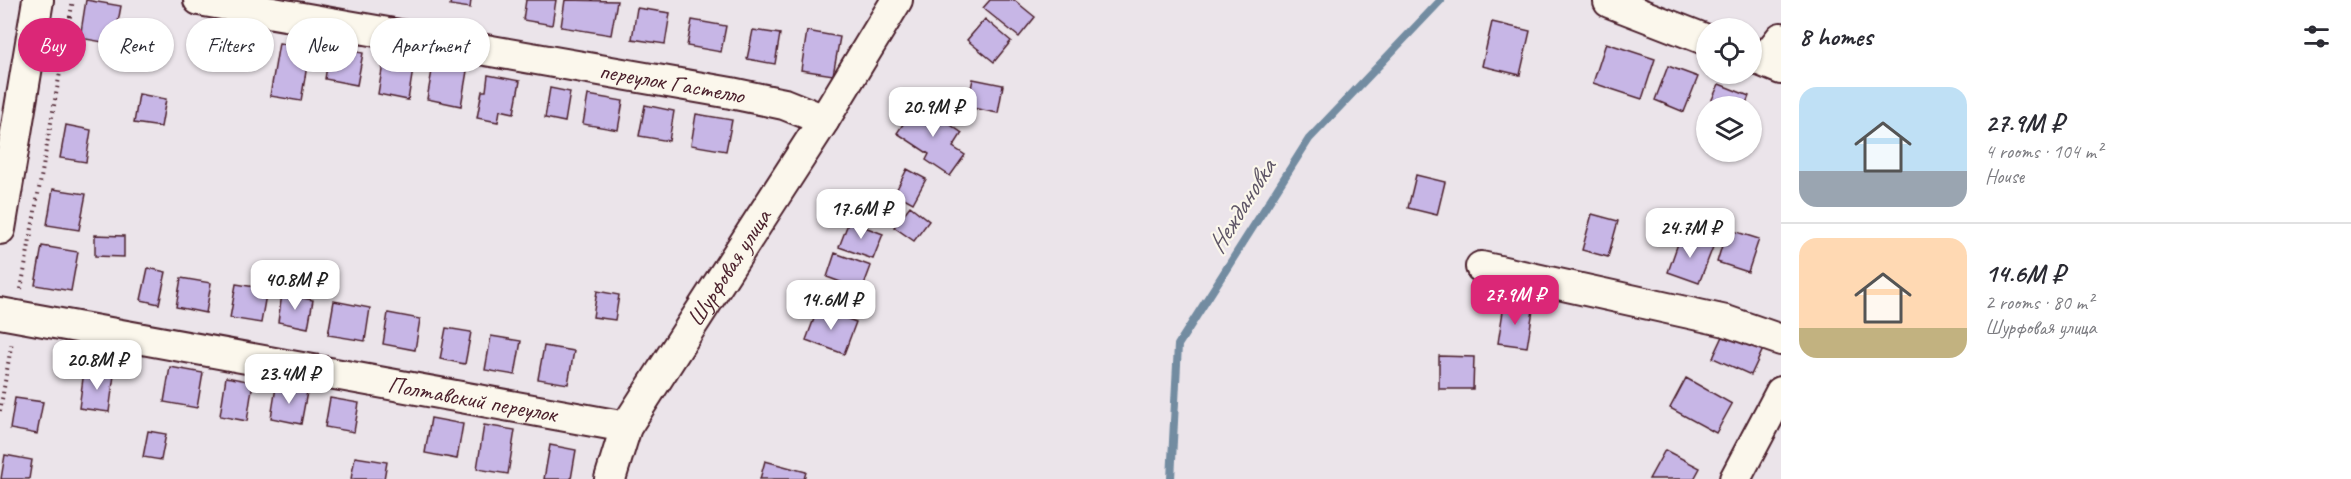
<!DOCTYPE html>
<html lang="en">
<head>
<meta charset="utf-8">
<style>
  :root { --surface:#fff; --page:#f2f2f3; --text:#2b2b33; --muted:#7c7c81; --line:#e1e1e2; --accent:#db2777 }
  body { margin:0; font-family:Caveat,sans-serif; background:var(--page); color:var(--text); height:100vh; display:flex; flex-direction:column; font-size:22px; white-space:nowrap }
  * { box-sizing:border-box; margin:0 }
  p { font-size:20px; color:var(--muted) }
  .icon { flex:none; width:33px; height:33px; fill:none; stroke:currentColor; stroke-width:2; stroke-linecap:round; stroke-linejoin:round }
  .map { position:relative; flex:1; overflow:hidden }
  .panel { display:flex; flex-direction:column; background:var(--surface); width:570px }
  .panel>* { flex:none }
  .top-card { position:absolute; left:18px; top:18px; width:570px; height:54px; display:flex; gap:12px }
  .tools { position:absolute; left:1696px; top:18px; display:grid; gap:12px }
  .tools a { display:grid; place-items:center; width:66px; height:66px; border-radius:50%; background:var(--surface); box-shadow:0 2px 4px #0004; font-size:30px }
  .price { position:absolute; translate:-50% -51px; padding:0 14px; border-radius:12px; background:#fff; color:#222; font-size:20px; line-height:39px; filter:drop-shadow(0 2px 3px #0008) }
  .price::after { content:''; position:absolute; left:50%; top:36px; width:18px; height:14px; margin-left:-9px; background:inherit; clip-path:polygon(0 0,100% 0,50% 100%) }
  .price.active { background:var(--accent); color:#fff }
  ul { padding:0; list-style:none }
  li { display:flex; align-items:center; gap:18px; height:150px; padding:0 18px }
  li+li { border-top:2px solid var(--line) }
  li span { display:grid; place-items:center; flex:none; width:168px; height:120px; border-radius:18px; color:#555 }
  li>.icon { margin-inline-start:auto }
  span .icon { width:72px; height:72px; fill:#fffc; stroke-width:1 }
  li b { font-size:26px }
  h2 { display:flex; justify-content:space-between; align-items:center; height:72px; padding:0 18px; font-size:26px }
  .chip { padding:0 21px; border-radius:27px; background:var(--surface); box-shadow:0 2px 4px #0004; font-size:21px; line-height:54px }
  .chip.active { background:var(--accent); color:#fff }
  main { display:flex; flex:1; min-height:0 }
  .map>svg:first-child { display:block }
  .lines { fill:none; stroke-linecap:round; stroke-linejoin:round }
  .stream { stroke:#738ca1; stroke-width:8 }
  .building { fill:#c7b6e6; stroke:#4a1f2b; stroke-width:1.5 }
  .minor-casing { stroke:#4a1f2b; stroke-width:34 }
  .path { stroke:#4a1f2b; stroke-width:4; stroke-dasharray:1.5 4.5; stroke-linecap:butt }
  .minor { stroke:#fbf7ec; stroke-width:30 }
  .labels { text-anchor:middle; stroke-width:4.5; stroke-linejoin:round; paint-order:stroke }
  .street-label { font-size:24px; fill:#4a1f2b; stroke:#fbf7ec }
  .water-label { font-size:26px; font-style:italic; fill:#5e5566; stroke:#fbf7ec }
</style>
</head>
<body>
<main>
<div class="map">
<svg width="1781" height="479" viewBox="0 0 1781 479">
  <rect width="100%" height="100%" fill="#ebe4ea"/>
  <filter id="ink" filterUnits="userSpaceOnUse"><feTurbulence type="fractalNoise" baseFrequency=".0167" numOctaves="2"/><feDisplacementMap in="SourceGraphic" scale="12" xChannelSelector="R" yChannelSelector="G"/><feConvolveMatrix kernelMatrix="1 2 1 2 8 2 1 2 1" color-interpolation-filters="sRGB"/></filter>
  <g filter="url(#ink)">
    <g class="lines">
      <path class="stream" d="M1171 479 1178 345 1309 139 1441 0"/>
    </g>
    <path class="building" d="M86 0 121 6 114 44 80 38Z
      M451 0H471L470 8 450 5Z
      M526 0H556L552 25 523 20Z
      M565 0 617 1 611 35 561 27Z
      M990 0H1014L1035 17 1019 37 983 8Z
      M637 8 670 13 665 44 632 39Z
      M985 19 1011 41 994 62 967 40Z
      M692 20 726 26 721 52 687 46Z
      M1492 22 1530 31 1520 75 1482 66Z
      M753 30 780 34 775 64 747 59Z
      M807 31 840 37 833 75 801 70Z
      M235 32 257 36 251 70 229 67Z
      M279 43 310 48 301 101 270 96Z
      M1606 43 1655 59 1642 99 1593 83Z
      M330 47 363 53 357 85 325 79Z
      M384 58 414 63 408 100 378 94Z
      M433 65 467 71 461 106 427 99Z
      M1668 66 1698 77 1684 112 1655 100Z
      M488 75 520 81 514 113 500 110 498 122 477 118 482 91H486Z
      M973 79 1003 85 998 113 967 107Z
      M1719 84 1749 96 1745 106H1709Z
      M550 88 570 92 565 122 545 118Z
      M139 94 166 99 161 127 134 123Z
      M588 95 623 101 618 130 583 124Z
      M918 102 962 133 953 147 965 155 950 176 926 160 929 154 897 133Z
      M645 105 674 111 669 141 639 136Z
      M696 114 732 120 726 151 691 145Z
      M66 125 91 130 86 162 60 158Z
      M907 169 926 179 913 203 895 193Z
      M1416 175 1445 182 1437 215 1408 208Z
      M53 189 86 194 79 230 47 225Z
      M910 206 929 221 914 241 894 227Z
      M1592 214 1618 221 1608 257 1582 250Z
      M849 221 883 234 873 259 839 247Z
      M1727 229 1759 239 1748 272 1717 262Z
      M95 235 124 236V257L95 256Z
      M1681 235 1713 247 1699 283 1668 272Z
      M42 246 78 252 71 291 35 285Z
      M835 253 871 266 862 290 827 277Z
      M148 268 166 272 159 304 141 300Z
      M181 278 211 283 206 313 176 307Z
      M236 284 267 289 261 323 230 318Z
      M597 291 619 295 615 320 593 317Z
      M282 294 313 300 308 328 278 322Z
      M334 301 370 308 365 341 328 335Z
      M1504 305 1533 310 1527 347 1498 343Z
      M818 308 856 322 844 354 806 340Z
      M388 313 420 319 415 350 383 344Z
      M446 328 471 332 465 364 440 359Z
      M1726 330 1764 347 1751 375 1713 358Z
      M491 336 521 341 515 375 485 370Z
      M544 346 574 351 568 384 538 379Z
      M1439 356 1474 357 1473 389H1439Z
      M170 367 203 373 197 408 164 402Z
      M84 371 114 375 109 412 79 408Z
      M226 377 253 382 247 421 220 416Z
      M1686 378 1732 404 1716 433 1670 408Z
      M276 387 307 392 301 424 271 418Z
      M15 398 43 402 37 434 10 429Z
      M330 398 359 403 354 432 325 427Z
      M431 418 463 424 457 459 425 453Z
      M484 425 515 430 508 474 477 469Z
      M148 431 166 434 161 460 143 457Z
      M550 445 576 450 571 479H544Z
      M1665 450 1700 468 1694 479H1649Z
      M5 455 32 460 29 479H1Z
      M355 457 387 462 384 479H351Z
      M765 461 806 472 804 479H760Z"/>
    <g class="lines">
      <defs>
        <g id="minor">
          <path id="s1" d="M199 0 731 93 784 104 824 120"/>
          <path d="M1609 2 1707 40"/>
          <path d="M1752 57 1781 69"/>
          <path d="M1763 61 1781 38"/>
          <path d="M0 229 38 0"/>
          <path d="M1481 267 1726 321 1781 340"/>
          <path id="s2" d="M0 313 626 427"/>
          <path id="s3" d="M610 479 626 427 824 120 897 0"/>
          <path d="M1735 479 1781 392"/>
        </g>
      </defs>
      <use href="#minor" class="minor-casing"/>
      <path class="path" d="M21 289 73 0
        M0 411 12 341"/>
      <use href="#minor" class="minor"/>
    </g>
  </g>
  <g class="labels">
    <g class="street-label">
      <text dy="8" stroke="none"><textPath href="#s1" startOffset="480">переулок Гастелло</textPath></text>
      <text dy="8" stroke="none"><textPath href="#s3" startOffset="244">Шурфовая улица</textPath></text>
      <text dy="8" stroke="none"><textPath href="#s2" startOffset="480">Полтавский переулок</textPath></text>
    </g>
    <g class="water-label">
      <text transform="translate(1241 206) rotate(-58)" y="9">Неждановка</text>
    </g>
  </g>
</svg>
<div class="tools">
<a><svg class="icon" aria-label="locate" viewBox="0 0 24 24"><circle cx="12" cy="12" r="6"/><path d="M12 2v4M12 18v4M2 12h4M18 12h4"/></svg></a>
<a><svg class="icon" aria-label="layers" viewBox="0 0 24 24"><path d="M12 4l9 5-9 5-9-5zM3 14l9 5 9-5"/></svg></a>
</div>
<b class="price" style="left:933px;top:138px">20.9M ₽</b>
<b class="price" style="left:861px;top:240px">17.6M ₽</b>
<b class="price" style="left:1690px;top:259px">24.7M ₽</b>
<b class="price" style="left:295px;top:311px">40.8M ₽</b>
<b class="price active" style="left:1515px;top:326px">27.9M ₽</b>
<b class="price" style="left:831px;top:331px">14.6M ₽</b>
<b class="price" style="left:97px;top:391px">20.8M ₽</b>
<b class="price" style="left:289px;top:405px">23.4M ₽</b>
<div class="top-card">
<a class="chip active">Buy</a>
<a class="chip">Rent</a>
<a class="chip">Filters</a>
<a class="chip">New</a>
<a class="chip">Apartment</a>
</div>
</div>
<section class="panel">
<h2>8 homes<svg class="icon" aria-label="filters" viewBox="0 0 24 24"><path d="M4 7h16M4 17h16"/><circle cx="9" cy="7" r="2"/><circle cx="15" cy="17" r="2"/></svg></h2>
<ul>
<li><span style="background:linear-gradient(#bfe0f5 70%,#9aa5b1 0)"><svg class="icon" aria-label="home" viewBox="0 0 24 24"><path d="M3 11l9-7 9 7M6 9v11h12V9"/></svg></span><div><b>27.9M ₽</b><p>4 rooms · 104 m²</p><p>House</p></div></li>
<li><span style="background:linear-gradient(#ffd9b3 75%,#c2b280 0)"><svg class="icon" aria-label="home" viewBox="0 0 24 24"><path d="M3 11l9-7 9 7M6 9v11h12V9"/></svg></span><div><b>14.6M ₽</b><p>2 rooms · 80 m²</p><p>Шурфовая улица</p></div></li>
</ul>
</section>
</main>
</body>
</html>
